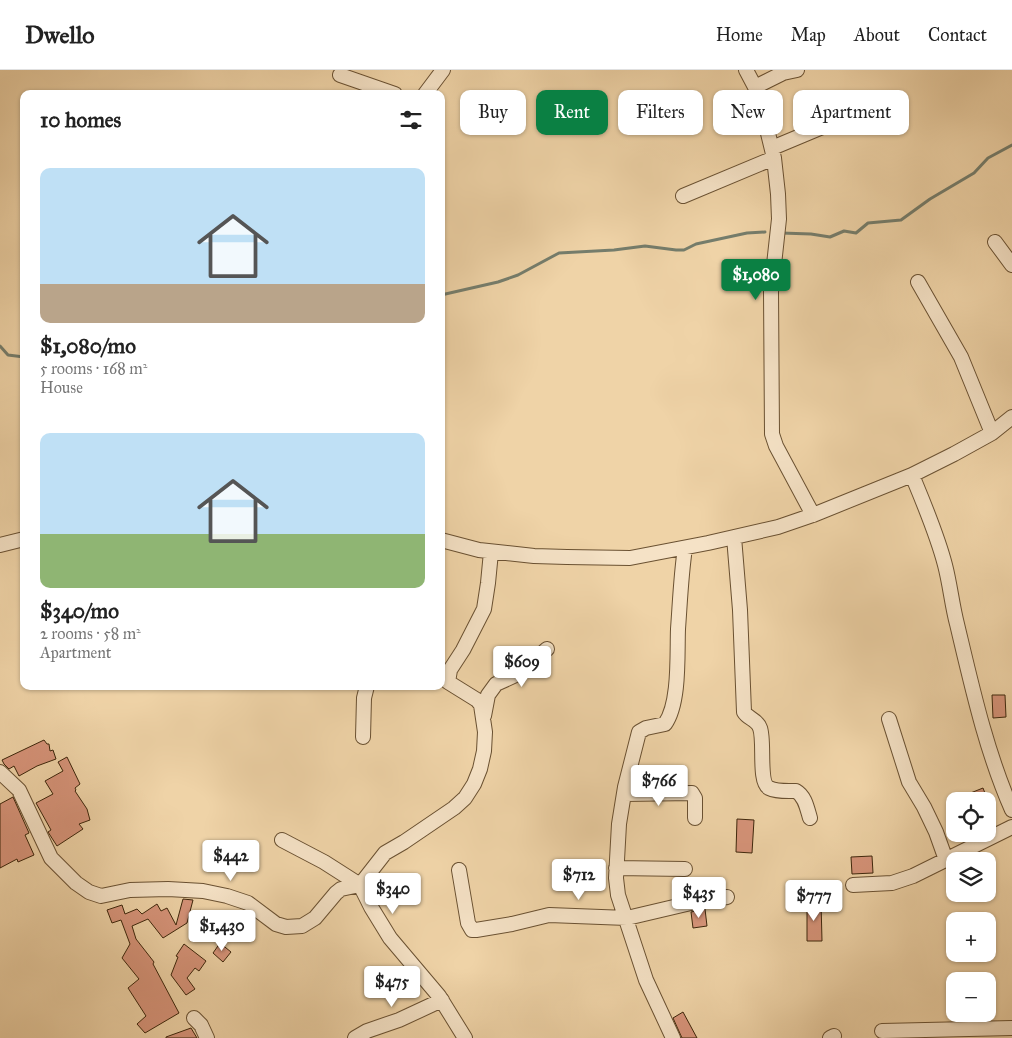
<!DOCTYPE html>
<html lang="en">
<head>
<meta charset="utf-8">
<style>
  :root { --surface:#fff; --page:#f2f2f2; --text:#222; --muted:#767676; --line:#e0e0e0; --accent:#0b8043 }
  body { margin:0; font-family:"IM FELL Great Primer",serif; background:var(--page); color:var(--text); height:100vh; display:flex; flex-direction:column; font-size:19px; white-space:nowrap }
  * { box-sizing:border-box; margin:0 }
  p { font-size:16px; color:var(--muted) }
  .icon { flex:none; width:28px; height:28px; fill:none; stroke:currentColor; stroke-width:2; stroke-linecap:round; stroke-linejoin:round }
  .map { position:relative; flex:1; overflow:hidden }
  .sheet { position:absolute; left:20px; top:20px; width:425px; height:600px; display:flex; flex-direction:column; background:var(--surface); border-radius:10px; box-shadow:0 1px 4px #0004 }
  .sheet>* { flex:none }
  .guide { position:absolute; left:460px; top:20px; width:475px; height:45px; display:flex; gap:10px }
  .buttons { position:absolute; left:946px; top:722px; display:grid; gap:10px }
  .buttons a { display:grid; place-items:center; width:50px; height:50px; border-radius:10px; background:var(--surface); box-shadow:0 1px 4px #0004; font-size:25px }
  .price { position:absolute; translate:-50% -42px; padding:0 11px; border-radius:5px; background:#fff; color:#222; font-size:16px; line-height:32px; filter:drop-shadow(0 1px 2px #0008) }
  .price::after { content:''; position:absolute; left:50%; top:30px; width:15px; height:11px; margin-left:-8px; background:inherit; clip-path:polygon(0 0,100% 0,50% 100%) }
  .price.current { background:var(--accent); color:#fff }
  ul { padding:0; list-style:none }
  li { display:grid; align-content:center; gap:10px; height:265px; padding:0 20px }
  li span { display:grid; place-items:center; height:155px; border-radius:10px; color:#555 }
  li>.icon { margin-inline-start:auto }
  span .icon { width:90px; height:90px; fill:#fffc; stroke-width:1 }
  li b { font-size:21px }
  h2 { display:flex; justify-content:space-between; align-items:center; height:60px; padding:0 20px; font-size:21px }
  .pill { padding:0 18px; border-radius:10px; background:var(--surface); box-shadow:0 1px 4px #0004; font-size:18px; line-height:45px }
  .pill.current { background:var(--accent); color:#fff }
  header { display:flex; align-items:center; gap:30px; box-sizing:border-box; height:70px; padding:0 25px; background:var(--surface); border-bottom:1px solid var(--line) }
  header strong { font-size:24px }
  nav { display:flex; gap:28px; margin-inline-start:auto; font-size:18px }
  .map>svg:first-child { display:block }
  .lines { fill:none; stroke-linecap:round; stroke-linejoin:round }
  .stream { stroke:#757d6c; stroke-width:3 }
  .building { fill:#d7947a; stroke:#3d260b }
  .minor-casing { stroke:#6a5132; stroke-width:16 }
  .minor { stroke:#f5e2c6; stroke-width:14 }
</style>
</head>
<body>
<header>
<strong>Dwello</strong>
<nav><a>Home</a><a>Map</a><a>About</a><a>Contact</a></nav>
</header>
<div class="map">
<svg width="1012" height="968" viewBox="0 0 1012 968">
  <rect width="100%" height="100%" fill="#efd3a7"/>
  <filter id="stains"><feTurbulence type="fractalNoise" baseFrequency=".004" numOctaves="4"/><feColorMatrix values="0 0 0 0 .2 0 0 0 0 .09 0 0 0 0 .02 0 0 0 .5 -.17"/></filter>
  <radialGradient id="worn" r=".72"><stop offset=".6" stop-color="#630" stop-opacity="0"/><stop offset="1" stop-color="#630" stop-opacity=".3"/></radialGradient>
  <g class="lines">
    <path class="stream" d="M781 163 811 164 830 167 844 161 856 163 868 153 901 150 930 129 974 103 988 88 1012 75
      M441 225 498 212 518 205 559 183 614 180 645 176 676 180H684L696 174 747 163 765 162
      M0 276 8 285 24 287"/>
  </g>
  <path class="building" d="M992 625H1005L1006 647 993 648Z
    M44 670 47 674H49L50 681 53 680 56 689 37 696 19 706 14 696 9 699 4 694 2 690Z
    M67 687 80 714 75 718 76 720 75 721 87 739 90 750 79 754 83 759 57 776 48 762 51 760 36 733 53 724 45 711 63 701 58 692Z
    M983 718 988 731H971L968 724Z
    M13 727 29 763 25 765 34 785 18 792 17 789 0 798V734Z
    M737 749 754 750 752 783 736 782Z
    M872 786 873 803 852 804 851 787Z
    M183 829 193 830 187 853 163 868 148 849 132 856 136 869 154 892 153 894 179 943 145 963 137 954 146 946 128 918 139 909 122 888 130 874 121 850 112 853 107 840 122 835 125 844 137 839 142 844 157 834 161 841 167 838 176 855Z
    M807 832H821L822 871H807Z
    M705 839 707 856 693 858 691 842Z
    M202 844 248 853 240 869 228 861 229 859 197 853Z
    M220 873 231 882 223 892 213 883Z
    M184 874 206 891 199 901 195 898 187 908 195 919 186 925 171 905 178 887 176 886Z
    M683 942 697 968H682L673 948Z
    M191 958 197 968H166V967Z"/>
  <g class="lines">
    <defs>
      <path id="minor" d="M746 0 755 17 766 55 774 88 778 124 779 149 771 222 772 364 776 376 813 445
        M340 5 395 24
        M755 17 783 3 797 0
        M425 24 443 0
        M772 78 827 55 877 51
        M683 126 774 88
        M995 172 1012 195
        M918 212 961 287 992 363
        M912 405C924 434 937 464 945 495 950 514 952 535 957 554 972 617 986 681 1012 740
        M734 467 740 540 744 642C748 649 757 649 760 658 765 671 758 712 769 718 777 722 788 721 796 721 805 726 807 738 810 748
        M441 470 479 480 534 486 567 487 630 488 708 473 778 457 813 445 912 405 954 384 992 363 1012 347
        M0 475 24 469
        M484 646 488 625 496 614 520 603 547 579
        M889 649 909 712 924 737 936 762 946 790
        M363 667 364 628 367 616
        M0 702 19 720 51 788 76 813 89 822 101 826 130 820 168 819 203 821 227 826 248 833 276 854 286 857 302 856 315 848 336 823 341 819 360 815 385 783 404 772 454 738 465 728 474 714 480 699 484 681 485 662 481 635 477 630 448 612 450 600 463 580 484 539 488 513 491 482
        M624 724 692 723 695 728V748
        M282 770 324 792 360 815 371 837 390 868 439 926 465 968
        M616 798 685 799
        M459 800 468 853 472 860H476L512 854 549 845 627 848 695 832 727 827
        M853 815 892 813 913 806 1012 757
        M194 948 201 955 207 968
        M882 961 1012 958
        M355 968 367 961 399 950 442 930
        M673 968 646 910 618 825 616 808 619 754 625 717 639 662 646 658 665 654C680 633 677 584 678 559 680 532 681 505 685 478
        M830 968 834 966"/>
    </defs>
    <use href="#minor" class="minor-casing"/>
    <use href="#minor" class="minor"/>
  </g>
  <rect width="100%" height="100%" filter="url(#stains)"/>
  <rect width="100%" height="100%" fill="url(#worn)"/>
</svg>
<div class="buttons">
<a><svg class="icon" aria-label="locate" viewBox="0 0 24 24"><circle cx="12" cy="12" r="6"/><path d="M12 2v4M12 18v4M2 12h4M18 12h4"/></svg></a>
<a><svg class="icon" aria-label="layers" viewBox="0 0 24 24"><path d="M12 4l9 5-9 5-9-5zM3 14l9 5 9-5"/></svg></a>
<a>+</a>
<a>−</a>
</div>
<b class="price current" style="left:756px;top:231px">$1,080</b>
<b class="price" style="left:522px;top:618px">$609</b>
<b class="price" style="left:659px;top:737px">$766</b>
<b class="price" style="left:231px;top:812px">$442</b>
<b class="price" style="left:579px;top:831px">$712</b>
<b class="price" style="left:393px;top:845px">$340</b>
<b class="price" style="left:699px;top:849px">$435</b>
<b class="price" style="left:814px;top:852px">$777</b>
<b class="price" style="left:222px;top:882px">$1,430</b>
<b class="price" style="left:392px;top:938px">$475</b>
<div class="guide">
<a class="pill">Buy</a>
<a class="pill current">Rent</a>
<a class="pill">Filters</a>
<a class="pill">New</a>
<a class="pill">Apartment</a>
</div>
<section class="sheet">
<h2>10 homes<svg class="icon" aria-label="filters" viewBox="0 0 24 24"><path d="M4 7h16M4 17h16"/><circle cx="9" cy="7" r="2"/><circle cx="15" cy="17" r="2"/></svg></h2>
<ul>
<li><span style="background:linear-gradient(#bfe0f5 75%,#b9a48a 0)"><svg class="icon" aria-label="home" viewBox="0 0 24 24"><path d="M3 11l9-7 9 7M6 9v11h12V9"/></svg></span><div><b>$1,080/mo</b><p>5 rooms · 168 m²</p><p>House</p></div></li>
<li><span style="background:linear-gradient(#bfe0f5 65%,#8fb573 0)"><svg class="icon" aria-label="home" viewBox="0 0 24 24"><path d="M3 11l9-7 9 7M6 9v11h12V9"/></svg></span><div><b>$340/mo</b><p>2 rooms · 58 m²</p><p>Apartment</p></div></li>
</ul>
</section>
</div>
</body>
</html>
